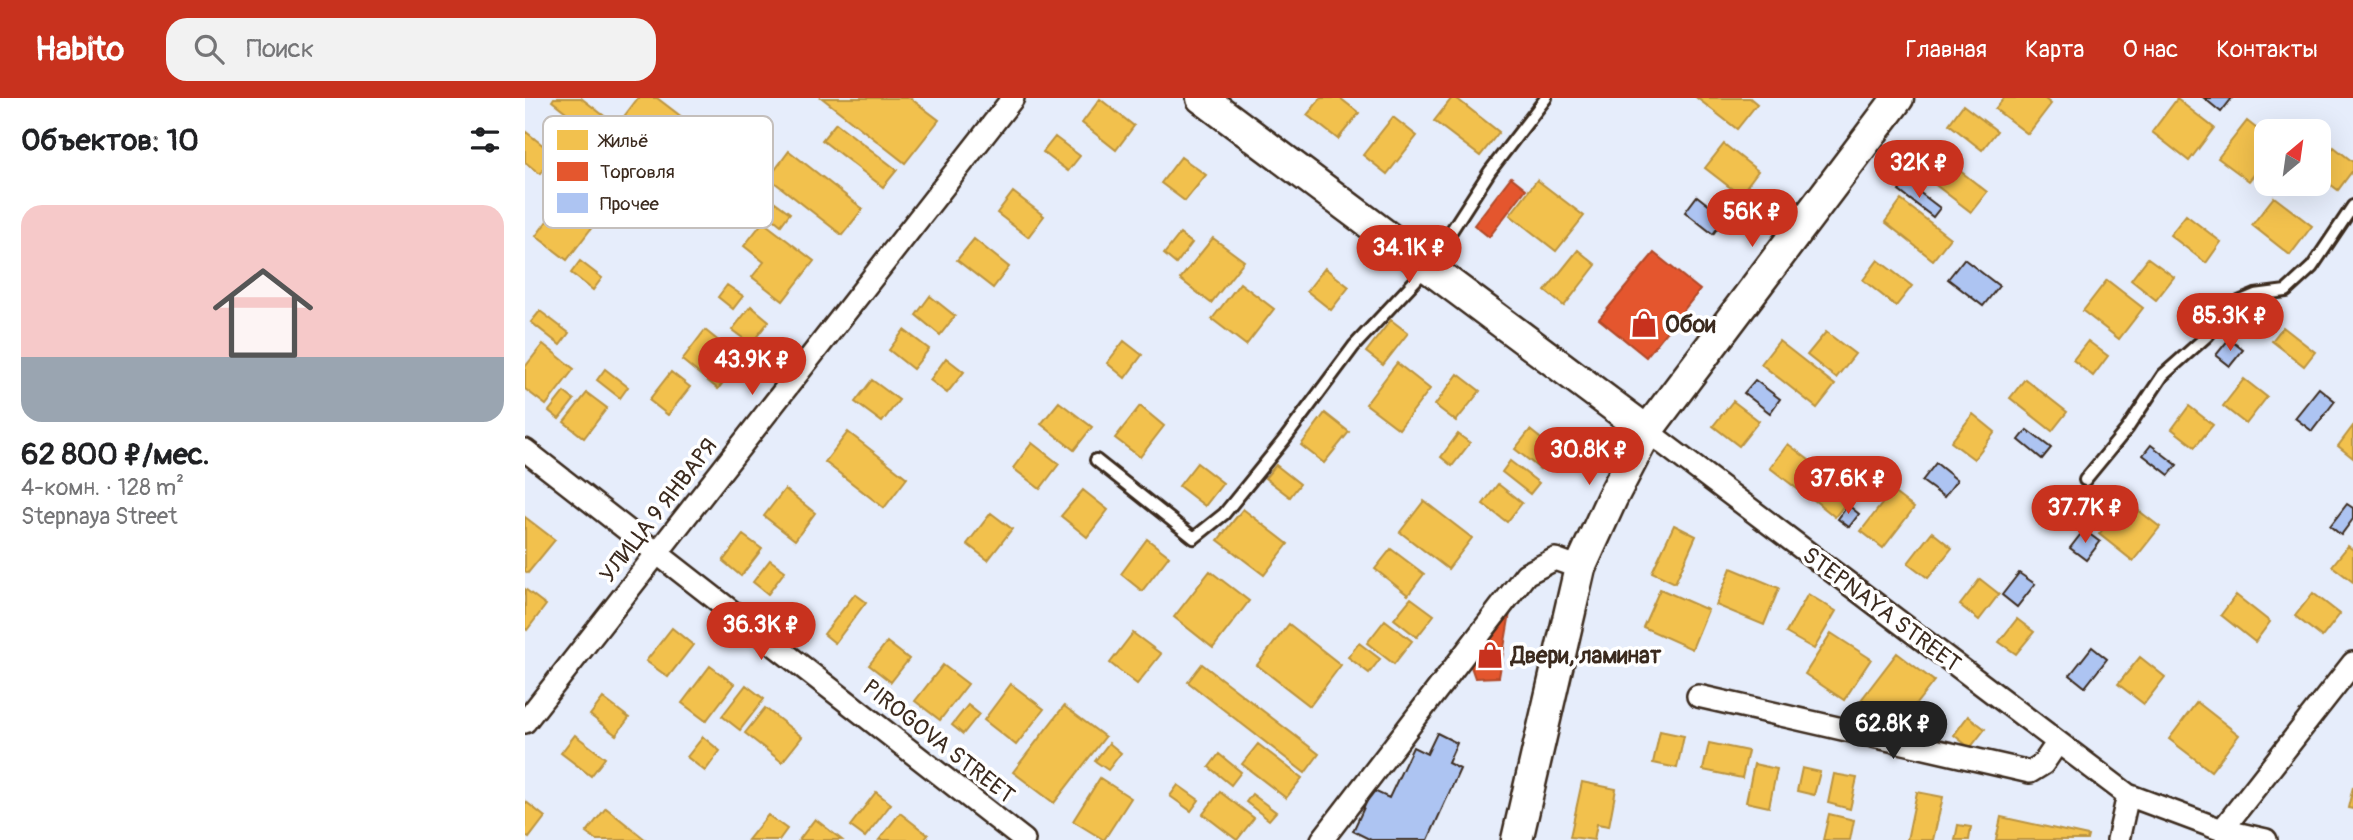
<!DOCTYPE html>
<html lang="ru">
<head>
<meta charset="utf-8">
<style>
  :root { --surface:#fff; --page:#f2f2f2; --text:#202124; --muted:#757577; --line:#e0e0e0; --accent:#c8321e }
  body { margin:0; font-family:Pangolin,sans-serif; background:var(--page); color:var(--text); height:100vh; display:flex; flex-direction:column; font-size:26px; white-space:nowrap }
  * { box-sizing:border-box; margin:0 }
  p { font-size:23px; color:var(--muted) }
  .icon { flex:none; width:38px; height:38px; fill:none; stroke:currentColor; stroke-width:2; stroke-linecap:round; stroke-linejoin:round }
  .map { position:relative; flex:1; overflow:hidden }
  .side { display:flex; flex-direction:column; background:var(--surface); width:525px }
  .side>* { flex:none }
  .needle { width:46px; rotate:29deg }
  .tools { position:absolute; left:1729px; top:21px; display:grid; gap:14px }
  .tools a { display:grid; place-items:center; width:77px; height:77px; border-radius:14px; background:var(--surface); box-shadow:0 7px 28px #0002; font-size:35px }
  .price { position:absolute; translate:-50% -60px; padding:0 16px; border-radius:24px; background:var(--accent); color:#fff; font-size:23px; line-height:46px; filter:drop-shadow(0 2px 4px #0008) }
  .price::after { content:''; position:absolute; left:50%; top:42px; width:21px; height:16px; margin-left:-10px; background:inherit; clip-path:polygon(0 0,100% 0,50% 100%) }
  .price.on { background:#222; color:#fff }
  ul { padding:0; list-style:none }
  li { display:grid; align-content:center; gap:14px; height:371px; padding:0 21px }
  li+li { border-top:2px solid var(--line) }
  li span { display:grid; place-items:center; height:217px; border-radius:21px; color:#555 }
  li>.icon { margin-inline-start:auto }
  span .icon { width:126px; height:126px; fill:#fffc; stroke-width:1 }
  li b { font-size:30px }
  h2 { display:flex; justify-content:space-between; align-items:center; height:84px; padding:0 21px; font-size:30px }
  header { display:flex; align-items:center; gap:42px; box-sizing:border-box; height:98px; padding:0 35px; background:var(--accent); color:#fff }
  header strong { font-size:33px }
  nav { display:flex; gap:38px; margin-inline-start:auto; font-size:24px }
  .search { width:490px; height:63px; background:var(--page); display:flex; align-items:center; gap:18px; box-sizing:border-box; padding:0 24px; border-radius:21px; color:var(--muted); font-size:26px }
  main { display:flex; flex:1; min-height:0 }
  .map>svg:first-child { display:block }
  .homes { fill:#f2c14e; stroke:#bb9440; stroke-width:2 }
  .shops { fill:#e4572e; stroke:#b14a29; stroke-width:2 }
  .building { fill:#adc4f2; stroke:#3b2a1e; stroke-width:2 }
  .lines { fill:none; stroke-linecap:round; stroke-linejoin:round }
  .lane-casing { stroke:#3b2a1e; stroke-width:16 }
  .street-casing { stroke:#3b2a1e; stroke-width:26 }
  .secondary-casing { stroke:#3b2a1e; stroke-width:35 }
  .lane { stroke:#fff; stroke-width:10 }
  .street { stroke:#fff; stroke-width:21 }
  .secondary { stroke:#fff; stroke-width:30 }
  .labels { text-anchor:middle; stroke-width:7; stroke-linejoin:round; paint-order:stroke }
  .poi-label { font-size:23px; font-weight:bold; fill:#3b2a1e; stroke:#fff; text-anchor:start }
  .street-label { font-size:23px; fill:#3b2a1e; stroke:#fff }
  .key { fill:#fff; stroke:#c4bfbc; stroke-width:2 }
  .key-label { font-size:19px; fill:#3b2a1e }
</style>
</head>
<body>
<header>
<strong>Habito</strong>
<div class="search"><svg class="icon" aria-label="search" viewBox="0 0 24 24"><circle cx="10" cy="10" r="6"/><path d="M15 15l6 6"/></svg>Поиск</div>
<nav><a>Главная</a><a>Карта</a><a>О нас</a><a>Контакты</a></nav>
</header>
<main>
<section class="side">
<h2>Объектов: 10<svg class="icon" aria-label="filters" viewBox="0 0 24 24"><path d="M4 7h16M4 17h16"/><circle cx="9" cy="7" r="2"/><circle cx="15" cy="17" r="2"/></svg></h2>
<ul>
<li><span style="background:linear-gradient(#f6c9c9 70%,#9aa5b1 0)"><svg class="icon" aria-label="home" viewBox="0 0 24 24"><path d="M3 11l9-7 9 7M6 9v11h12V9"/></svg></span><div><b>62 800 ₽/мес.</b><p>4-комн. · 128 m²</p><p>Stepnaya Street</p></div></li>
</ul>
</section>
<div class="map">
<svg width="1828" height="742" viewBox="0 0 1828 742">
  <rect width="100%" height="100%" fill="#e6edfb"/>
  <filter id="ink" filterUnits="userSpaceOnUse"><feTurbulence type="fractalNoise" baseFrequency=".0143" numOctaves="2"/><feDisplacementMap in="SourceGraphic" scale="14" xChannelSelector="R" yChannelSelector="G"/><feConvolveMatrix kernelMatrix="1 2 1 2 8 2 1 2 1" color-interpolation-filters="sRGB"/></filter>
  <g filter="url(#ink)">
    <path class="homes" d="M29 0H56L87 24 74 40 27 3Z
      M113 0H132L166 26 142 56 97 21Z
      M297 0H385L414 22 380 65Z
      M796 0H815L834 15 813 41 782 17Z
      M927 0H931L974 34 955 58 909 23Z
      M1172 0H1225L1232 6 1212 31Z
      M1479 0H1519L1526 6 1503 36 1470 11Z
      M575 1 609 28 591 52 557 25Z
      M1652 1 1689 30 1664 63 1627 34Z
      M1438 7 1472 33 1457 52 1424 26Z
      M868 19 892 38 862 76 838 57Z
      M1722 23 1741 38V62L1724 83 1693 60Z
      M311 25 372 72 358 89 297 42Z
      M0 33 30 57 15 76 0 64Z
      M530 39 555 58 543 73 518 54Z
      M1199 46 1233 73 1215 97 1180 70Z
      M1809 49 1828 64V72L1813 92 1794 78V68Z
      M1407 51 1462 94 1446 114 1391 72Z
      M264 53 338 111 317 137 244 80Z
      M656 59 681 77 660 103 636 85Z
      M1012 82 1059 118 1031 153 985 117Z
      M488 94 519 118 503 139 472 115Z
      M242 98 265 115 256 127 234 109Z
      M1749 99 1787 128 1765 157 1727 127Z
      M1376 102 1425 140 1408 162 1360 124Z
      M36 104 68 128 42 162 11 138Z
      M1661 117 1696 144 1681 165 1645 137Z
      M238 124 289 163 258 203 227 179 239 164 219 148Z
      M655 136 667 145 651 166 639 156Z
      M688 140 719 163 686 205 655 181Z
      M449 141 484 169 468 190 432 162Z
      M1053 152 1071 167 1039 208 1020 193Z
      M1623 160 1649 179 1631 202 1606 182Z
      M1353 162 1387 188 1371 208 1338 182Z
      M55 163 77 180 68 192 46 175Z
      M800 170 824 189 806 212 782 193Z
      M1582 182 1618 210 1594 241 1558 213Z
      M715 185 749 211 721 247 687 221Z
      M202 187 218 198 208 211 193 199Z
      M405 198 430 218 415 237 391 217Z
      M226 208 244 223 226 246 207 232Z
      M15 213 44 235 35 247 6 224Z
      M866 222 883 235 858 267 841 254Z
      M1758 229 1790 254 1779 268 1747 243Z
      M180 232 216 261 193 291 157 262Z
      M379 232 404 251 388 271 364 252Z
      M1301 234 1330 256 1311 280 1282 257Z
      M599 243 617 257 600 280 582 265Z
      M1254 243 1310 287 1292 310 1236 266Z
      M1563 243 1583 258 1568 278 1548 262Z
      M18 246 49 271 21 307 0 291V269Z
      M421 260 439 274 422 295 405 282Z
      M872 265 905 291 874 331 841 306Z
      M80 271 103 289 95 300 72 282Z
      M146 274 165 289 143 317 124 302Z
      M933 276 955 293 931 323 910 307Z
      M1500 281 1542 314 1527 333 1485 300Z
      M1719 281 1742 299 1721 326 1698 308Z
      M347 282 374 302 357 324 330 304Z
      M39 294 49 302 34 321 24 313Z
      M62 295 82 310 59 340 39 324Z
      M1208 303 1234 323 1214 348 1188 328Z
      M534 304 567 329 549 352 516 326Z
      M615 308 639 328 615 359 590 340Z
      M1664 308 1688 327 1670 349 1647 331Z
      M800 315 824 334 799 365 776 347Z
      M1448 316 1470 334 1449 361 1426 344Z
      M1828 328V360L1813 348Z
      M1005 332 1030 352 1015 371 990 351Z
      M323 334 382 380 359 410 300 364Z
      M933 336 945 345 927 368 916 359Z
      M507 345 534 366 515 391 488 370Z
      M1263 346 1297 372 1279 396 1245 370Z
      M985 363 1014 385 1005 396 977 374Z
      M672 365 698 385 680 408 654 388Z
      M751 367 775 386 765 399 740 380Z
      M1307 376 1330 393 1310 419 1288 401Z
      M973 386 997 405 982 424 958 406Z
      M260 391 290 415 270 442 239 418Z
      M558 392 583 412 562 439 536 418Z
      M1367 393 1389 410 1358 450 1336 433Z
      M899 403 947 440 923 471 875 434Z
      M1601 403 1635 429 1608 463 1574 436Z
      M718 411 763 446 739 477 693 442Z
      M466 415 487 431 463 462 442 446Z
      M0 419 30 442 3 475 0 473Z
      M1149 427 1171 438 1150 485 1127 474Z
      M1407 434 1427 450 1403 480 1383 465Z
      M218 437 237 451 216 478 198 463Z
      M622 441 644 458 617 493 596 476Z
      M1823 448 1828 452V484L1807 468Z
      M866 451 899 476 883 497 850 471Z
      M245 462 260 473 243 496 228 484Z
      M1206 470 1254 490 1239 527 1191 507Z
      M685 473 724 503 688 550 649 519Z
      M1455 481 1474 496 1454 522 1435 507Z
      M0 491 21 507 2 532 0 530Z
      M1135 491 1183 512 1167 551 1118 529Z
      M1788 495 1815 516 1797 539 1770 518Z
      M330 496 341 504 310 545 299 536Z
      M1283 496 1311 513 1289 551 1261 535Z
      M1711 497 1745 524 1730 544 1696 517Z
      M886 500 909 517 892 539 869 521Z
      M1492 521 1509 534 1491 556 1474 544Z
      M860 522 887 543 869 566 842 545Z
      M764 526 816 567 785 608 732 567Z
      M147 530 168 547 143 579 121 563Z
      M608 535 636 556 612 586 585 565Z
      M1306 535 1346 561 1319 602 1280 576Z
      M362 544 384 561 366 584 344 567Z
      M834 545 855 561 844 575 823 559Z
      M1372 555 1409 583 1372 630 1336 602Z
      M1615 559 1640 579 1619 606 1593 586Z
      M677 566 794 656 780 675 663 584Z
      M418 567 443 586 415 622 390 603Z
      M185 568 209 586 181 623 157 605Z
      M486 586 519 611 491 647 459 622Z
      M221 587 239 601 215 632 197 618Z
      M78 600 104 620 91 637 65 617Z
      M1672 604 1714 637 1686 673 1644 641Z
      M443 607 454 616 438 636 427 627Z
      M539 608 580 639 529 705 488 674Z
      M240 610 277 639 257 664 220 635Z
      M1403 614 1416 624 1403 641 1390 631Z
      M1443 618 1460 631 1445 650 1429 637Z
      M1135 633 1159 638 1152 670 1128 665Z
      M50 637 80 660 66 678 36 655Z
      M178 639 195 653 180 673 162 659Z
      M584 645 596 655 583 672 570 663Z
      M1184 645 1223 653 1217 680 1178 672Z
      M733 646 777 680 761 700 717 666Z
      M694 656 716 674 706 687 684 669Z
      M1229 666 1252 671 1244 709 1221 704Z
      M1277 670 1295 674 1289 697 1272 693Z
      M1309 676 1332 680 1325 711 1303 705Z
      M575 680 606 700 579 742 548 723Z
      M1057 684 1091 691 1084 728 1072 726 1069 742 1045 739Z
      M653 687 674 702 666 713 645 698Z
      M1828 689V711L1823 710Z
      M351 694 366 706 340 739 325 728Z
      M695 694 729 720 712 742 678 716Z
      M1392 694 1418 699 1408 742H1382Z
      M727 696 751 714 744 722 721 704Z
      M0 703 20 719 4 740 0 737Z
      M81 710 121 742H71L61 735Z
      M375 715 403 737 399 742H354Z
      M1304 716 1329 722 1325 742H1298Z
      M243 717 262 731 254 742H223Z
      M1476 719 1563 738 1562 742H1471Z
      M290 721 317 742H274Z
      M1433 727 1446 729 1444 742H1430Z"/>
    <path class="shops" d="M986 79 1001 91 964 139 949 127Z
      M1129 155 1175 192 1121 259 1074 221Z
      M985 515 974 579 950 580 945 566Z"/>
    <path class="building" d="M1679 0H1707L1696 14Z
      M1381 84 1415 110 1408 119 1374 93Z
      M1172 98 1200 120 1188 136 1160 114Z
      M1439 161 1474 188 1458 208 1423 181Z
      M1704 241 1718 252 1705 268 1691 257Z
      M1230 282 1255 301 1245 315 1219 295Z
      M1794 290 1810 303 1787 333 1770 320Z
      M1502 332 1526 350 1517 361 1494 342Z
      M1626 347 1652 367 1644 377 1618 357Z
      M1411 365 1432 382 1419 399 1397 383Z
      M1822 406 1828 410V421L1816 437 1805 428Z
      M1323 407 1334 416 1324 429 1313 421Z
      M1559 432 1575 444 1561 462 1545 450Z
      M1494 475 1510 486 1492 509 1477 497Z
      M1567 549 1582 561 1560 589 1545 577Z
      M912 635 932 645 923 665 935 671 903 742H846L828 733 847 692 864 700 888 649 902 656Z"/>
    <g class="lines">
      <defs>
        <path id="lane" d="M571 362 669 440 699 416 759 342 829 248 903 169 965 73 1021 0
          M1560 382 1602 331 1638 277 1682 238 1711 205 1730 197 1761 193 1787 169 1828 108"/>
        <path id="street" d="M1122 333 1603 697 1697 732 1741 742
          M0 352 499 742
          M1173 598 1505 674 1518 666 1533 644
          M0 624 488 0
          M1697 732 1828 565
          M797 742 1001 476 1030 461 1055 470
          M1593 742 1603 697"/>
        <path id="secondary" d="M677 0 1122 333
          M992 742 1055 470 1087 400 1122 333 1373 0"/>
      </defs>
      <use href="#lane" class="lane-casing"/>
      <use href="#street" class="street-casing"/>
      <use href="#secondary" class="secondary-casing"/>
      <use href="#lane" class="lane"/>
      <use href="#street" class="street"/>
      <use href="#secondary" class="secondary"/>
    </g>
  </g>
  <defs>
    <symbol id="shop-bare" viewBox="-9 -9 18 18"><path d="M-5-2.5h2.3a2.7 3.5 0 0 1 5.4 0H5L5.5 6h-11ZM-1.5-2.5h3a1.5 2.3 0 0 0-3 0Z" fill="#c8321e" stroke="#fff" stroke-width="2.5" paint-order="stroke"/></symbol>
  </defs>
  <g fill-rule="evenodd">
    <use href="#shop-bare" x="1100" y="207" width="38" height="38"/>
    <use href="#shop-bare" x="946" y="538" width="38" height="38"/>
  </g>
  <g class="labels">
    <g class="poi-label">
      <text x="1140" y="234">Обои</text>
      <text x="986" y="565">Двери, ламинат</text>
    </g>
    <g class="street-label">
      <text transform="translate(133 412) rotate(-52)" y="8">УЛИЦА 9 ЯНВАРЯ</text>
      <text transform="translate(1357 511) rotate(37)" y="8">STEPNAYA STREET</text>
      <text transform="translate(414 643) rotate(38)" y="8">PIROGOVA STREET</text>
    </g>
  </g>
  <rect x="18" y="18" width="230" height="112" rx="10" class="key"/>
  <rect x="32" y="32" width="31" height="20" fill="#f2c14e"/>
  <rect x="32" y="64" width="31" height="19" fill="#e4572e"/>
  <rect x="32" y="95" width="31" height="20" fill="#adc4f2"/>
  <g class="key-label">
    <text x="75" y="49">Жильё</text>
    <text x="75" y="80">Торговля</text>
    <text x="75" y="112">Прочее</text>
  </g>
</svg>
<div class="tools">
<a><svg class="needle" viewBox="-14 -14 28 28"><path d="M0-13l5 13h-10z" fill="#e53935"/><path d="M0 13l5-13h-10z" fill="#757577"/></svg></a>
</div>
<b class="price" style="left:1394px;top:102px">32K ₽</b>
<b class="price" style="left:1227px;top:151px">56K ₽</b>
<b class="price" style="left:884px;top:187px">34.1K ₽</b>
<b class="price" style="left:1705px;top:255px">85.3K ₽</b>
<b class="price" style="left:227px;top:299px">43.9K ₽</b>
<b class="price" style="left:1064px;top:389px">30.8K ₽</b>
<b class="price" style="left:1323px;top:418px">37.6K ₽</b>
<b class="price" style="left:1560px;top:447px">37.7K ₽</b>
<b class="price" style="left:236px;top:564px">36.3K ₽</b>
<b class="price on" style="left:1368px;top:663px">62.8K ₽</b>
</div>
</main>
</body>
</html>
